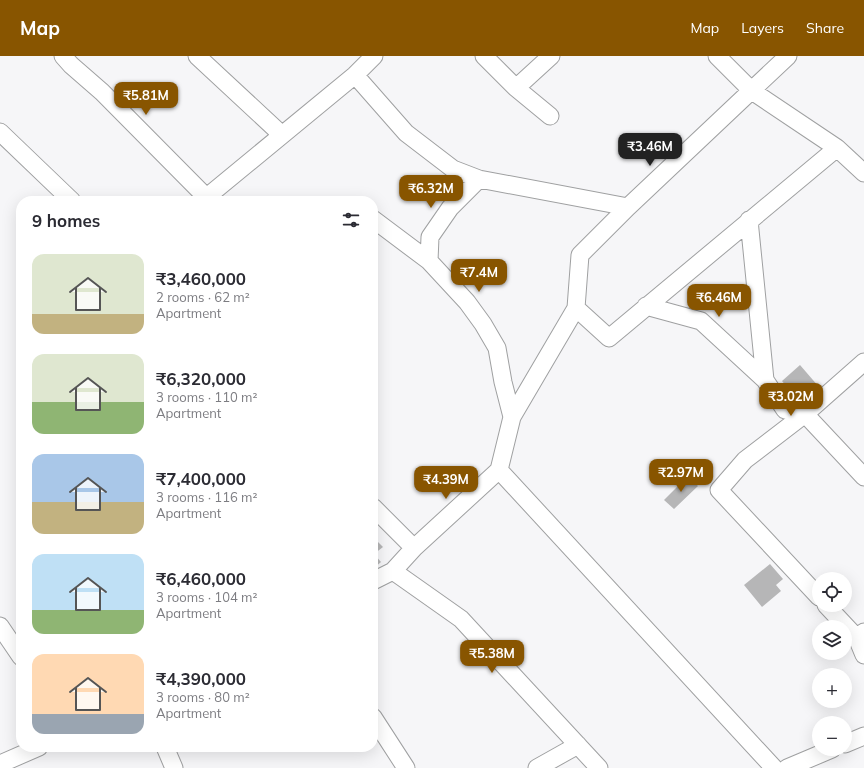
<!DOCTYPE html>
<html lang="en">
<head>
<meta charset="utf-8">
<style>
  :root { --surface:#fff; --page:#f2f2f3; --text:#2b2b33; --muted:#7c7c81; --accent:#850 }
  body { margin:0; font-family:Mulish,sans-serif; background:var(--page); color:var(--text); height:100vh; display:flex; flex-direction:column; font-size:15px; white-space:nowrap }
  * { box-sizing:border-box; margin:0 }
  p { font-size:13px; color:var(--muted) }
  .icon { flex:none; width:22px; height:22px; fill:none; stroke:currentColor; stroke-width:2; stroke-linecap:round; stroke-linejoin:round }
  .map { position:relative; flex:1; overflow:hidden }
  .side { position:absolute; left:16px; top:140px; width:362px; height:556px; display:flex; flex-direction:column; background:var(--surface); border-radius:16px; box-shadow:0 4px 16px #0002 }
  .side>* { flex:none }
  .fabs { position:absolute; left:812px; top:516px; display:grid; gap:8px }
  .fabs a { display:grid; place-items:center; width:40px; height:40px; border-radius:50%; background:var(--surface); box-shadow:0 4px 16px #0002; font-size:20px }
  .price { position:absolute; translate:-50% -34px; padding:0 9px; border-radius:8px; background:var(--accent); color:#fff; font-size:13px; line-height:26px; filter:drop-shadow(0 1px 2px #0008) }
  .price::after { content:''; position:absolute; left:50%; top:24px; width:12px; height:9px; margin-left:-6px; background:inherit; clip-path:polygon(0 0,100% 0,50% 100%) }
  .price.selected { background:#222; color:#fff }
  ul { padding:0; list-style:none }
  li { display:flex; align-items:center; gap:12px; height:100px; padding:0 16px }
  li span { display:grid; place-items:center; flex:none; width:112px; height:80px; border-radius:12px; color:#555 }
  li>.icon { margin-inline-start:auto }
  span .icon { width:48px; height:48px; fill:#fffc; stroke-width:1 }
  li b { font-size:17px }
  h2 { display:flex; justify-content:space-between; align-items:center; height:48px; padding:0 16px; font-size:17px }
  header { display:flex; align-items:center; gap:24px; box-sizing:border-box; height:56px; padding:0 20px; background:var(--accent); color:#fff }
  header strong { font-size:19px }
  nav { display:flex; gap:22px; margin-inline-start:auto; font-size:14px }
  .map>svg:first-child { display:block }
  .building { fill:#b6b6b7 }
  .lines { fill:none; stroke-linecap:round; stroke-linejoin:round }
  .minor-casing { stroke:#9fa0a1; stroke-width:19 }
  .minor { stroke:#fff; stroke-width:17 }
</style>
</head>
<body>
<header>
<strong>Map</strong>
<nav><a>Map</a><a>Layers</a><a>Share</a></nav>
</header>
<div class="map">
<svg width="864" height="712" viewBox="0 0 864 712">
  <rect width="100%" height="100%" fill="#f6f6f8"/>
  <path class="building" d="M800 309 819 331 800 347 782 325Z
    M688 420 698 430 674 453 664 444Z
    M375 483 383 491 374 498 381 506 373 513V485Z
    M770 508 783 523 776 529 781 535 762 551 744 529Z"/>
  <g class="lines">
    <defs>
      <path id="minor" d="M63 0 71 9 102 36 206 141
        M197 0 282 79
        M484 0 516 32 550 60
        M717 0 752 35 837 92
        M355 19 406 77 453 113 479 123 628 151
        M516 32 551 0
        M0 76 72 145
        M202 145 355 19 374 0
        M373 163 429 205 467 246 483 268 497 292 503 326 512 361
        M749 164 765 324 785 354 805 358
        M429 205 430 181 450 152 479 123
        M646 250 701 265 765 324
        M576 252 580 199 628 151 788 0
        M864 306 805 358 864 421
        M805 358 745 404 719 434 819 541
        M499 414 774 712
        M373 451 414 492
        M393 515 461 563 599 712
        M373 525 393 515 414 492 499 414 512 361 576 252 609 282 837 92 864 117
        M826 549 857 582
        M0 570 21 601
        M864 576 857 582 864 599
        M373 661 406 712
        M845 688 864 680
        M165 691 174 712
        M0 708 39 691
        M537 712 578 689
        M787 712 832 693"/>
    </defs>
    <use href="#minor" class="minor-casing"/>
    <use href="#minor" class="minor"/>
  </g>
</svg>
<div class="fabs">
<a><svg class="icon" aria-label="locate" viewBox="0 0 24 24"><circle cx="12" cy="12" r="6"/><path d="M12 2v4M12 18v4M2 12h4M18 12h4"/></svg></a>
<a><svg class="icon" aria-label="layers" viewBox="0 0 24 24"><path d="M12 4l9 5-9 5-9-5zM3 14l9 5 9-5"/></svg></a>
<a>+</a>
<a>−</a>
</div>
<b class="price" style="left:146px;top:60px">₹5.81M</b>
<b class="price selected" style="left:650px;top:111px">₹3.46M</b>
<b class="price" style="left:431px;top:153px">₹6.32M</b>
<b class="price" style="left:479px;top:237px">₹7.4M</b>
<b class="price" style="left:719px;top:262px">₹6.46M</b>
<b class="price" style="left:791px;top:361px">₹3.02M</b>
<b class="price" style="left:681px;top:437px">₹2.97M</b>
<b class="price" style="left:446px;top:444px">₹4.39M</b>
<b class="price" style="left:492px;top:618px">₹5.38M</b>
<section class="side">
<h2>9 homes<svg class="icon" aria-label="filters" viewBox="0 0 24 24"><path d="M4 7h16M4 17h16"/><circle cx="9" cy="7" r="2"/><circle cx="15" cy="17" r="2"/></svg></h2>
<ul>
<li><span style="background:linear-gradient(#dfe7d0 75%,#c2b280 0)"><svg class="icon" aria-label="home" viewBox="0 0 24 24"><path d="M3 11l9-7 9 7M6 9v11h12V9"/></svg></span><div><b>₹3,460,000</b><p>2 rooms · 62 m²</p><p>Apartment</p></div></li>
<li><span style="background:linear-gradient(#dfe7d0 60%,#8fb573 0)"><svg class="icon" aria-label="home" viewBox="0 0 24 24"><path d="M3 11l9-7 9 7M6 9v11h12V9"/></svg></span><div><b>₹6,320,000</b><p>3 rooms · 110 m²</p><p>Apartment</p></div></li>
<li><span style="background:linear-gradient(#a9c7e8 60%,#c2b280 0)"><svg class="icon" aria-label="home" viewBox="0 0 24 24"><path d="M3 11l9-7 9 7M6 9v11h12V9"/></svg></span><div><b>₹7,400,000</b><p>3 rooms · 116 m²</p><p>Apartment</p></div></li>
<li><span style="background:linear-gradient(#bfe0f5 70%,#8fb573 0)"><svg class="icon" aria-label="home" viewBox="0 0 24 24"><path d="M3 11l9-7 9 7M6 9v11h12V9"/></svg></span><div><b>₹6,460,000</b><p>3 rooms · 104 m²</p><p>Apartment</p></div></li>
<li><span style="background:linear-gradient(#ffd9b3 75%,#9aa5b1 0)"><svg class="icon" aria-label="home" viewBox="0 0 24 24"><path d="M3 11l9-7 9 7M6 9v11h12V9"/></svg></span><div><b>₹4,390,000</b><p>3 rooms · 80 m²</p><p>Apartment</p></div></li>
</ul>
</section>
</div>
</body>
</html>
